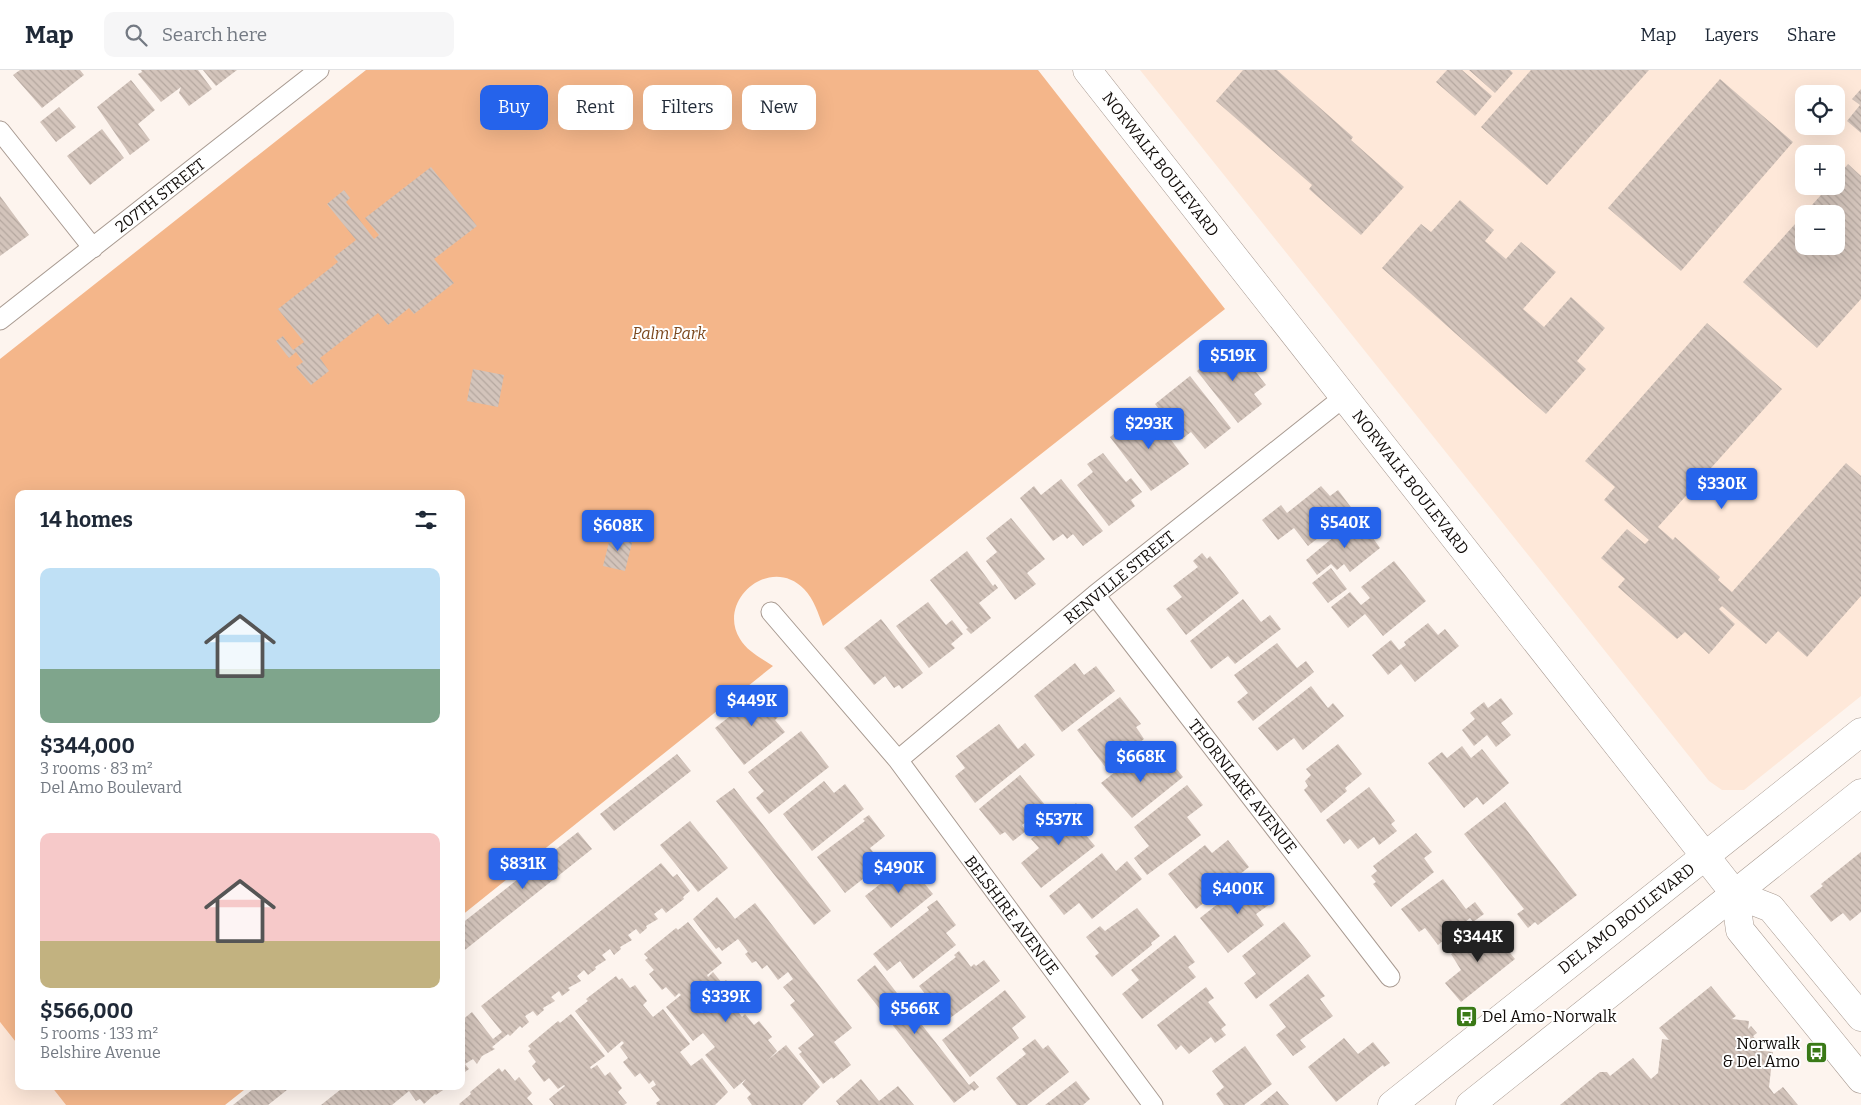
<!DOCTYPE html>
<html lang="en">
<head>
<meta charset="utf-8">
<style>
  :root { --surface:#fff; --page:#f6f6f7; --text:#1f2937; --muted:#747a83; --line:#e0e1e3; --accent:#2563eb }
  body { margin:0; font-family:Bitter,serif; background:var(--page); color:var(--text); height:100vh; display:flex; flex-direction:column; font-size:19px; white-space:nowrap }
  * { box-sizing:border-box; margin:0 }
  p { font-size:16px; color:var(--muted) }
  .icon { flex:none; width:28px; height:28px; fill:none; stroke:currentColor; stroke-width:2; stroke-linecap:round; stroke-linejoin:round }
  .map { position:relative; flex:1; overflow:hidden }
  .drawer { position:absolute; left:15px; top:420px; width:450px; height:600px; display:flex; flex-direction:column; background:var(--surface); border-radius:10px; box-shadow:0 5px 20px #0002 }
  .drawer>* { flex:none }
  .hud { position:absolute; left:480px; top:15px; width:475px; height:45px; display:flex; gap:10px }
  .controls { position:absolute; left:1795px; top:15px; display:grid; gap:10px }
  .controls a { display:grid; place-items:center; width:50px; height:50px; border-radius:10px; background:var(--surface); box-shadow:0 5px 20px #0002; font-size:25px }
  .price { position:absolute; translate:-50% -42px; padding:0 11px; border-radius:5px; background:var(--accent); color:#fff; font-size:16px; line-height:32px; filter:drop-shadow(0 1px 2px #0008) }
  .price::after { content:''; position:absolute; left:50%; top:30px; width:15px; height:11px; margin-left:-8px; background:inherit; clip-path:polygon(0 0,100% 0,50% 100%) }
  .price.on { background:#222; color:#fff }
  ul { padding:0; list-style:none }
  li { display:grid; align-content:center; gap:10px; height:265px; padding:0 25px }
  li span { display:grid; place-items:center; height:155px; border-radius:10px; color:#555 }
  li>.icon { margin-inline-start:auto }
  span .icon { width:90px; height:90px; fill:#fffc; stroke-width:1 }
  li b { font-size:21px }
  h2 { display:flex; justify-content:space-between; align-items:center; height:60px; padding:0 25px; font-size:21px }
  .tag { padding:0 18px; border-radius:10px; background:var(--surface); box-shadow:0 5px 20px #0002; font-size:18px; line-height:45px }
  .tag.on { background:var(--accent); color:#fff }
  header { display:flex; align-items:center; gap:30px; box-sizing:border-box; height:70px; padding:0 25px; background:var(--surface); border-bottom:1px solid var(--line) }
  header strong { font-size:24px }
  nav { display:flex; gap:28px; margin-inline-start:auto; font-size:18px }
  .search { width:350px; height:45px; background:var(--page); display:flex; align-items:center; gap:12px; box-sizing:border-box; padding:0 18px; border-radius:10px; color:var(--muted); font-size:19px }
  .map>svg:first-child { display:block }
  .built { fill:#fee8d9; fill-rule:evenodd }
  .park { fill:#f4b68a }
  .building { fill:url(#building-back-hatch) }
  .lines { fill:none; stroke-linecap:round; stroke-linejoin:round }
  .street-casing { stroke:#a89a91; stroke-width:21 }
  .secondary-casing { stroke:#a89a91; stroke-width:29 }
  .primary-casing { stroke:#a89a91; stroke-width:29 }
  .street { stroke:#fff; stroke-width:19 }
  .secondary { stroke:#fff; stroke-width:28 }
  .primary { stroke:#fff; stroke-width:28 }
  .labels { text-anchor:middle; stroke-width:4; stroke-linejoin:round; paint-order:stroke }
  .street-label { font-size:16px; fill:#110c09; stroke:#fff }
  .park-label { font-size:16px; font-style:italic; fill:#7c481e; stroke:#fff }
  .poi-label { font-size:16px; fill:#110c09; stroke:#fff; text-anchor:start }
</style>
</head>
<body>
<header>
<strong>Map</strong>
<div class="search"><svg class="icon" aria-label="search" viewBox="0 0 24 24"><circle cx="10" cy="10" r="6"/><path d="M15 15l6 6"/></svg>Search here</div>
<nav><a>Map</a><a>Layers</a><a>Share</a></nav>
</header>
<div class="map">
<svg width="1861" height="1035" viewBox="0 0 1861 1035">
  <defs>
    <pattern id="building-back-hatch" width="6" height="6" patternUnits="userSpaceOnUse" patternTransform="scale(1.25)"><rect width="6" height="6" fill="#d3c4bb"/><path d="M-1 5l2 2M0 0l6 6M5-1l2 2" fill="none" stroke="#b4a79f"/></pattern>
  </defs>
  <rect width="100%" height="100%" fill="#fdf4ee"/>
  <path class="built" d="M1140 0H1861V626L1744 720H1722L1709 711ZM1804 24H1836V56H1804ZM1804 84H1836V116H1804ZM1804 144H1836V176H1804Z
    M0 952 19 976V1016H51L66 1035H0Z"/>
  <path class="park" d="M366 0H1038L1225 239 823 556C818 543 814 529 804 519 770 484 716 531 740 569 747 581 761 588 773 596L461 846V424H19V976L0 952V289Z
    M51 1016H249L225 1035H66Z"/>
  <path class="building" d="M20 0H80L84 5 42 38 13 5Z
    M141 0H198L212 19 189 36 179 23 181 17 161 32 138 4 142 2Z
    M203 0H237L216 16Z
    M1243 0H1277L1353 67 1351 70 1404 117 1361 165 1309 119 1312 115 1216 31Z
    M1447 0H1462L1492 26 1475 46 1436 12Z
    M1469 0H1510L1513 3 1495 23Z
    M1531 0H1649L1547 115 1481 57Z
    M1720 9 1793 72 1681 201 1608 138Z
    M131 10 155 40 138 54 150 70 130 85 97 37Z
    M1861 19V63L1847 51 1860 35 1852 29Z
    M59 37 76 57 56 72 40 52Z
    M102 59 124 88 90 115 67 86Z
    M1848 94 1861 106V229L1817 278 1743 212 1804 144V176H1836V144H1804L1829 116H1836V108Z
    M431 97 477 156 434 189 454 213 414 244 409 238 388 255 378 243 320 288 329 301 311 315 296 297 303 292 296 282 289 288 276 271 283 266 293 280 304 272 278 239 338 192 334 187 356 170 327 134 344 120 350 128 346 132 374 169 379 165 365 148Z
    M0 126 29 165 0 186Z
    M1460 130 1494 160 1485 171 1506 189 1521 172 1556 202 1523 239 1544 257 1571 227 1605 258 1577 291 1586 299 1546 344 1382 198 1421 154 1431 162Z
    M1707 253 1782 319 1658 457 1673 470 1675 467 1720 507 1718 510 1732 522 1846 393 1861 406V526L1807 587 1778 561 1766 574 1722 536 1719 539 1735 554 1709 584 1685 562 1677 569 1618 517 1625 509 1601 488 1627 459 1645 474 1649 470 1604 430 1615 417 1585 391Z
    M1233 272 1266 315 1254 324 1262 334 1238 353 1197 301Z
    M473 299 504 305 498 337 467 331Z
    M1190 306 1231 358 1205 379 1191 362 1182 369 1155 334Z
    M1148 339 1189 394 1151 421 1110 367Z
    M1103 383 1126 412 1131 408 1142 422 1131 430 1135 436 1109 456 1077 415 1093 402 1087 394Z
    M1061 409 1103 461 1083 476 1073 464 1067 469 1063 464 1053 471 1020 428 1034 416 1041 425Z
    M1321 416 1330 426 1338 420 1353 440 1308 476 1294 458 1278 470 1262 450 1281 435 1287 443Z
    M1358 447 1380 478 1350 502 1344 494 1337 500 1331 494 1317 505 1306 490Z
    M1011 448 1045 489 1027 503 1036 514 1015 530 986 491 997 482 986 468Z
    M611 464 633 469 625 501 603 496Z
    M967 481 993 516 995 514 998 518 979 533 991 548 971 564 966 559 968 558 930 510Z
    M1202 483 1207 489 1210 486 1239 523 1186 565 1166 539 1182 527 1173 516 1198 497 1193 491Z
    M1394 491 1426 531 1383 566 1365 544 1348 558 1331 537 1350 522 1361 535 1370 528 1361 517Z
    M1331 498 1347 519 1328 533 1312 513Z
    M1243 529 1261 552 1270 545 1281 559 1235 594 1228 586 1211 599 1190 571Z
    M928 532 946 555 952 550 963 564 951 574 955 578 929 598 896 556Z
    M881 549 923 603 902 619 899 615 894 618 885 606 874 615 844 578Z
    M1428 553 1438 565 1445 559 1459 576 1415 612 1401 594 1388 605 1372 585 1391 570 1399 580 1406 575 1404 572Z
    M1277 573 1297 598 1306 591 1314 602 1253 651 1237 632 1248 623 1234 605Z
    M1075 593 1084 605 1096 596 1115 621 1062 662 1034 626Z
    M1311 616 1328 638 1333 633 1344 646 1303 680 1294 668 1277 681 1258 658Z
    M767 617 782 635 774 642 778 647 775 650 785 662 744 695 715 658Z
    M1120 627 1141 654 1136 657 1144 669 1106 698 1077 660Z
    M1501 628 1513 644 1501 653 1511 665 1496 677 1487 665 1474 676 1462 660 1475 649 1470 643 1484 632 1488 638Z
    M999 654 1018 679 1025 673 1035 685 975 733 955 706 965 698 956 686Z
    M801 661 829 697 769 744 756 728 764 721 748 702Z
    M1338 674 1362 704 1345 718 1347 721 1321 743 1304 720 1308 716 1305 711 1311 705 1306 699Z
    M1462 676 1471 688 1482 679 1509 713 1483 735 1477 727 1464 738 1428 693 1442 682 1447 688Z
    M1143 680 1154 694 1157 692 1160 694 1168 688 1183 707 1132 748 1101 713Z
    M677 684 691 701 614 761 600 744Z
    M1020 705 1046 736 1022 755 1026 761 1013 771 1005 762 1000 765 979 739Z
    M824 711 834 723 845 714 864 739 812 781 783 744Z
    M1187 715 1203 735 1187 747 1201 765 1147 805 1134 788 1149 776 1134 757Z
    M1369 717 1395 751 1391 754 1397 761 1379 775 1374 767 1358 779 1350 769 1344 774 1326 750Z
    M734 718 831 841 814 855 716 731Z
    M1505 732 1577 825 1538 855 1535 852 1528 858 1517 844 1524 839 1464 764Z
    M1076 733 1089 750 1080 758 1095 776 1041 818 1021 793 1039 778 1031 769Z
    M869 745 885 766 870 778 882 794 845 823 817 787 865 751 863 749Z
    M690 751 728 798 698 822 660 775Z
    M578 762 592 779 461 883V854Z
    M1416 763 1432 782 1424 788 1434 802 1391 837 1373 814 1376 812 1371 806 1377 801 1373 796Z
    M1228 770 1249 797 1196 839 1168 804 1205 775 1212 783Z
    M1861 782V842L1850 851 1843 843 1831 852 1810 826 1823 816 1821 814Z
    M1102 783 1116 801 1127 791 1142 809 1092 849 1079 833 1064 845 1049 826Z
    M899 791 907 801 912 798 933 824 891 858 865 826 889 807 885 803Z
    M661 793 673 807 677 804 690 821 683 827 684 829 666 843 662 838 654 844 658 849 646 856 647 858 640 864 636 859 628 865 632 870 620 877 621 879 614 885 610 879 602 885 606 890 595 897 596 899 588 905 584 900 577 906 581 911 568 918 570 920 562 926 559 921 551 927 555 931 543 938 544 940 537 946 533 941 525 946 529 952 522 958 520 956 510 966 508 964 492 977 495 979 482 986 477 994 473 989 465 994 469 999 461 1005V951L472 942 493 969 502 962 481 936Z
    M1253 806 1273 832 1256 844 1264 855 1228 883 1200 848Z
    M1443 809 1466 839 1475 832 1484 844 1473 852 1470 848 1438 875 1425 858 1419 862 1401 839Z
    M717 827 735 849 755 833 852 958 834 972 851 995 833 1009 832 1007 823 1014 799 984 802 982 798 978 814 965 790 935 795 931 783 917 793 909 788 902 778 910 767 895 762 899 756 891 752 893 745 884 748 882 738 869 722 881 719 877 716 879 693 849Z
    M937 830 956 855 946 863 956 875 913 909 900 891 887 901 873 884 929 840 927 837Z
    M1137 838 1160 866 1151 873 1152 875 1112 907 1095 886 1099 883 1086 867 1100 856 1105 861Z
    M688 852 722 893 707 905 708 907 713 902 722 913 726 910 739 925 734 929 742 940 739 943 742 947 745 944 754 955 759 951 772 967 768 970 777 981 768 990 786 975 820 1017 802 1035H752L747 1028 751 1024 742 1014 746 1009 734 1019 705 985 715 977 703 963 693 971 666 937 681 925 679 923 675 927 666 917 662 920 649 904 654 900 645 890 648 888 644 884 676 858 678 860Z
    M1284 852 1311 886 1256 929 1244 913 1256 904 1242 886Z
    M1487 855 1515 889 1461 932 1445 913 1461 900 1451 884Z
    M1175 865 1195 892 1188 897 1196 907 1142 949 1122 924 1139 910 1131 900Z
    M959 881 971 897 974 894 976 896 984 890 1000 911 946 951 919 916 956 887 954 885Z
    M875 895 969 1015 974 1011 979 1017 974 1021 972 1019 954 1033 857 910Z
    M1308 904 1325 926 1320 929 1333 946 1300 970 1306 977 1293 986 1276 965 1286 957 1269 935Z
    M616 906 619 910 622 908 630 918 635 915 647 931 643 935 653 947 663 939 690 974 680 982 691 996 702 988 728 1022 715 1035H657L656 1033 660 1030 651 1018 656 1015 653 1010 649 1014 640 1003 635 1007 623 992 628 988 620 977 624 973 622 971 608 983 575 941 588 931 586 929Z
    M1711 916 1736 946 1732 949 1749 951 1748 959 1751 956 1757 963 1753 966 1764 981 1773 982 1769 1017 1774 1024 1783 1017 1798 1035H1560L1600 1002H1607L1610 1006 1633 988 1651 1009 1658 1003 1662 969 1669 970 1659 958Z
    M1206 917 1214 928 1208 932 1226 955 1221 959 1226 965 1215 973 1211 967 1189 984 1181 975 1176 980 1157 955Z
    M1005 920 1026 947 1012 958 1019 968 970 1007 942 970Z
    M571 944 605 986 590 997 591 999 597 995 605 1006 610 1002 622 1018 618 1022 627 1033 624 1035H554L549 1029 565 1016 564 1015 558 1019 549 1008 544 1012 532 996 536 992 528 981 531 979 528 976 558 951 560 953Z
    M1344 968 1358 984 1373 972 1390 993 1384 997 1383 995 1336 1032 1308 997Z
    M1035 969 1043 979 1048 975 1069 1002 1027 1035H1017L996 1008 1026 984 1022 979Z
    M1245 976 1272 1014 1244 1035H1224L1216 1024 1224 1017 1212 1001Z
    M499 998 502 1002 505 999 515 1011 519 1007 532 1023 527 1028 533 1035H460L459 1034 471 1024 470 1022Z
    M861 1009 879 1031 898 1016 914 1035H839L836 1031Z
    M1076 1011 1090 1029 1083 1035H1045Z
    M257 1016H292L268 1035H233Z
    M345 1016H440L443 1020 436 1025 435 1024 424 1034 420 1029 416 1031 409 1021 392 1035H321Z
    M1277 1021 1289 1035H1260Z"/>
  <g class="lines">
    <defs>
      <path id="street" d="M0 61 93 178
        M0 250 319 0
        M1095 525 1390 907
        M771 542 898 690 1153 1035
        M898 690 1095 525 1344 327"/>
      <path id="secondary" d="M1087 0 1735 824 1771 838 1861 947
        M1735 824 1740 860 1861 1009"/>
      <path id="primary" d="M1392 1035 1861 662
        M1470 1035 1861 723"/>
    </defs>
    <use href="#street" class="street-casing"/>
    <use href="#secondary" class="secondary-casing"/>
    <use href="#primary" class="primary-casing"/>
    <use href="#street" class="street"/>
    <use href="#secondary" class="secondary"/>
    <use href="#primary" class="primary"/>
  </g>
  <defs>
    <symbol id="bus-square" viewBox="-11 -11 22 22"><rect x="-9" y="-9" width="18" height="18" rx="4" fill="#3a7916" stroke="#fff"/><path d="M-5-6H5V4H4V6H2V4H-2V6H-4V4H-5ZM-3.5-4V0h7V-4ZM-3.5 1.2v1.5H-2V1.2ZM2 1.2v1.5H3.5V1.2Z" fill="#fff"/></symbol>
  </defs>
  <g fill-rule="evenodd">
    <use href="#bus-square" x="1454" y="934" width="25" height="25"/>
    <use href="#bus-square" x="1804" y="970" width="25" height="25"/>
  </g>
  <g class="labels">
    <g class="street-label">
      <text transform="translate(1161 94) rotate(52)" y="6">NORWALK BOULEVARD</text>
      <text transform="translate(160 125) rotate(-38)" y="6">207TH STREET</text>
      <text transform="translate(1411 412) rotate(52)" y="6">NORWALK BOULEVARD</text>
      <text transform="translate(1119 507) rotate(-39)" y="6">RENVILLE STREET</text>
      <text transform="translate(1243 716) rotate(52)" y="6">THORNLAKE AVENUE</text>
      <text transform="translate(1012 845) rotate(53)" y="6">BELSHIRE AVENUE</text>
      <text transform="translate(1626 848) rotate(-38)" y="6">DEL AMO BOULEVARD</text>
    </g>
    <g class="park-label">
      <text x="669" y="269">Palm Park</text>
    </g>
    <g class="poi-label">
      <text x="1482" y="952">Del Amo-Norwalk</text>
      <text x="1800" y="979" text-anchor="end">Norwalk<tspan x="1800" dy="18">&amp; Del Amo</tspan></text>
    </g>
  </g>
</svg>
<div class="controls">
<a><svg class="icon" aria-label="locate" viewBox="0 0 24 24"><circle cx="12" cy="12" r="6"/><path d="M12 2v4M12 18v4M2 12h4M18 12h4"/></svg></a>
<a>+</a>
<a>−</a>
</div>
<b class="price" style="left:1233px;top:312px">$519K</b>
<b class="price" style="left:1149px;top:380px">$293K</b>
<b class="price" style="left:1722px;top:440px">$330K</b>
<b class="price" style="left:1345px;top:479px">$540K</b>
<b class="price" style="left:618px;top:482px">$608K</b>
<b class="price" style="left:752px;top:657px">$449K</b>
<b class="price" style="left:1141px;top:713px">$668K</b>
<b class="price" style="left:1059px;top:776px">$537K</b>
<b class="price" style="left:523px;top:820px">$831K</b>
<b class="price" style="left:899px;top:824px">$490K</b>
<b class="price" style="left:1238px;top:845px">$400K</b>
<b class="price on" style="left:1478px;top:893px">$344K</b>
<b class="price" style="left:726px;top:953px">$339K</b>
<b class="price" style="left:915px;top:965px">$566K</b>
<div class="hud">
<a class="tag on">Buy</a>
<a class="tag">Rent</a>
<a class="tag">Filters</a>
<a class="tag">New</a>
</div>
<section class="drawer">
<h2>14 homes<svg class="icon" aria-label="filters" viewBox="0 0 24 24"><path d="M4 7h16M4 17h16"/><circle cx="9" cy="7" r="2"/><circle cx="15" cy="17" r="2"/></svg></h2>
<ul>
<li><span style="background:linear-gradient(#bfe0f5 65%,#7fa58c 0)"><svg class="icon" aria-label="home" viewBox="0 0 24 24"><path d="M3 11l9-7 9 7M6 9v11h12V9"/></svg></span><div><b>$344,000</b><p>3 rooms · 83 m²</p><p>Del Amo Boulevard</p></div></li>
<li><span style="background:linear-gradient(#f6c9c9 70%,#c2b280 0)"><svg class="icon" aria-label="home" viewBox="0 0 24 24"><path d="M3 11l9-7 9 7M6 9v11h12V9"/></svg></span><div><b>$566,000</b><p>5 rooms · 133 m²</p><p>Belshire Avenue</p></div></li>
</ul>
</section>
</div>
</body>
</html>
